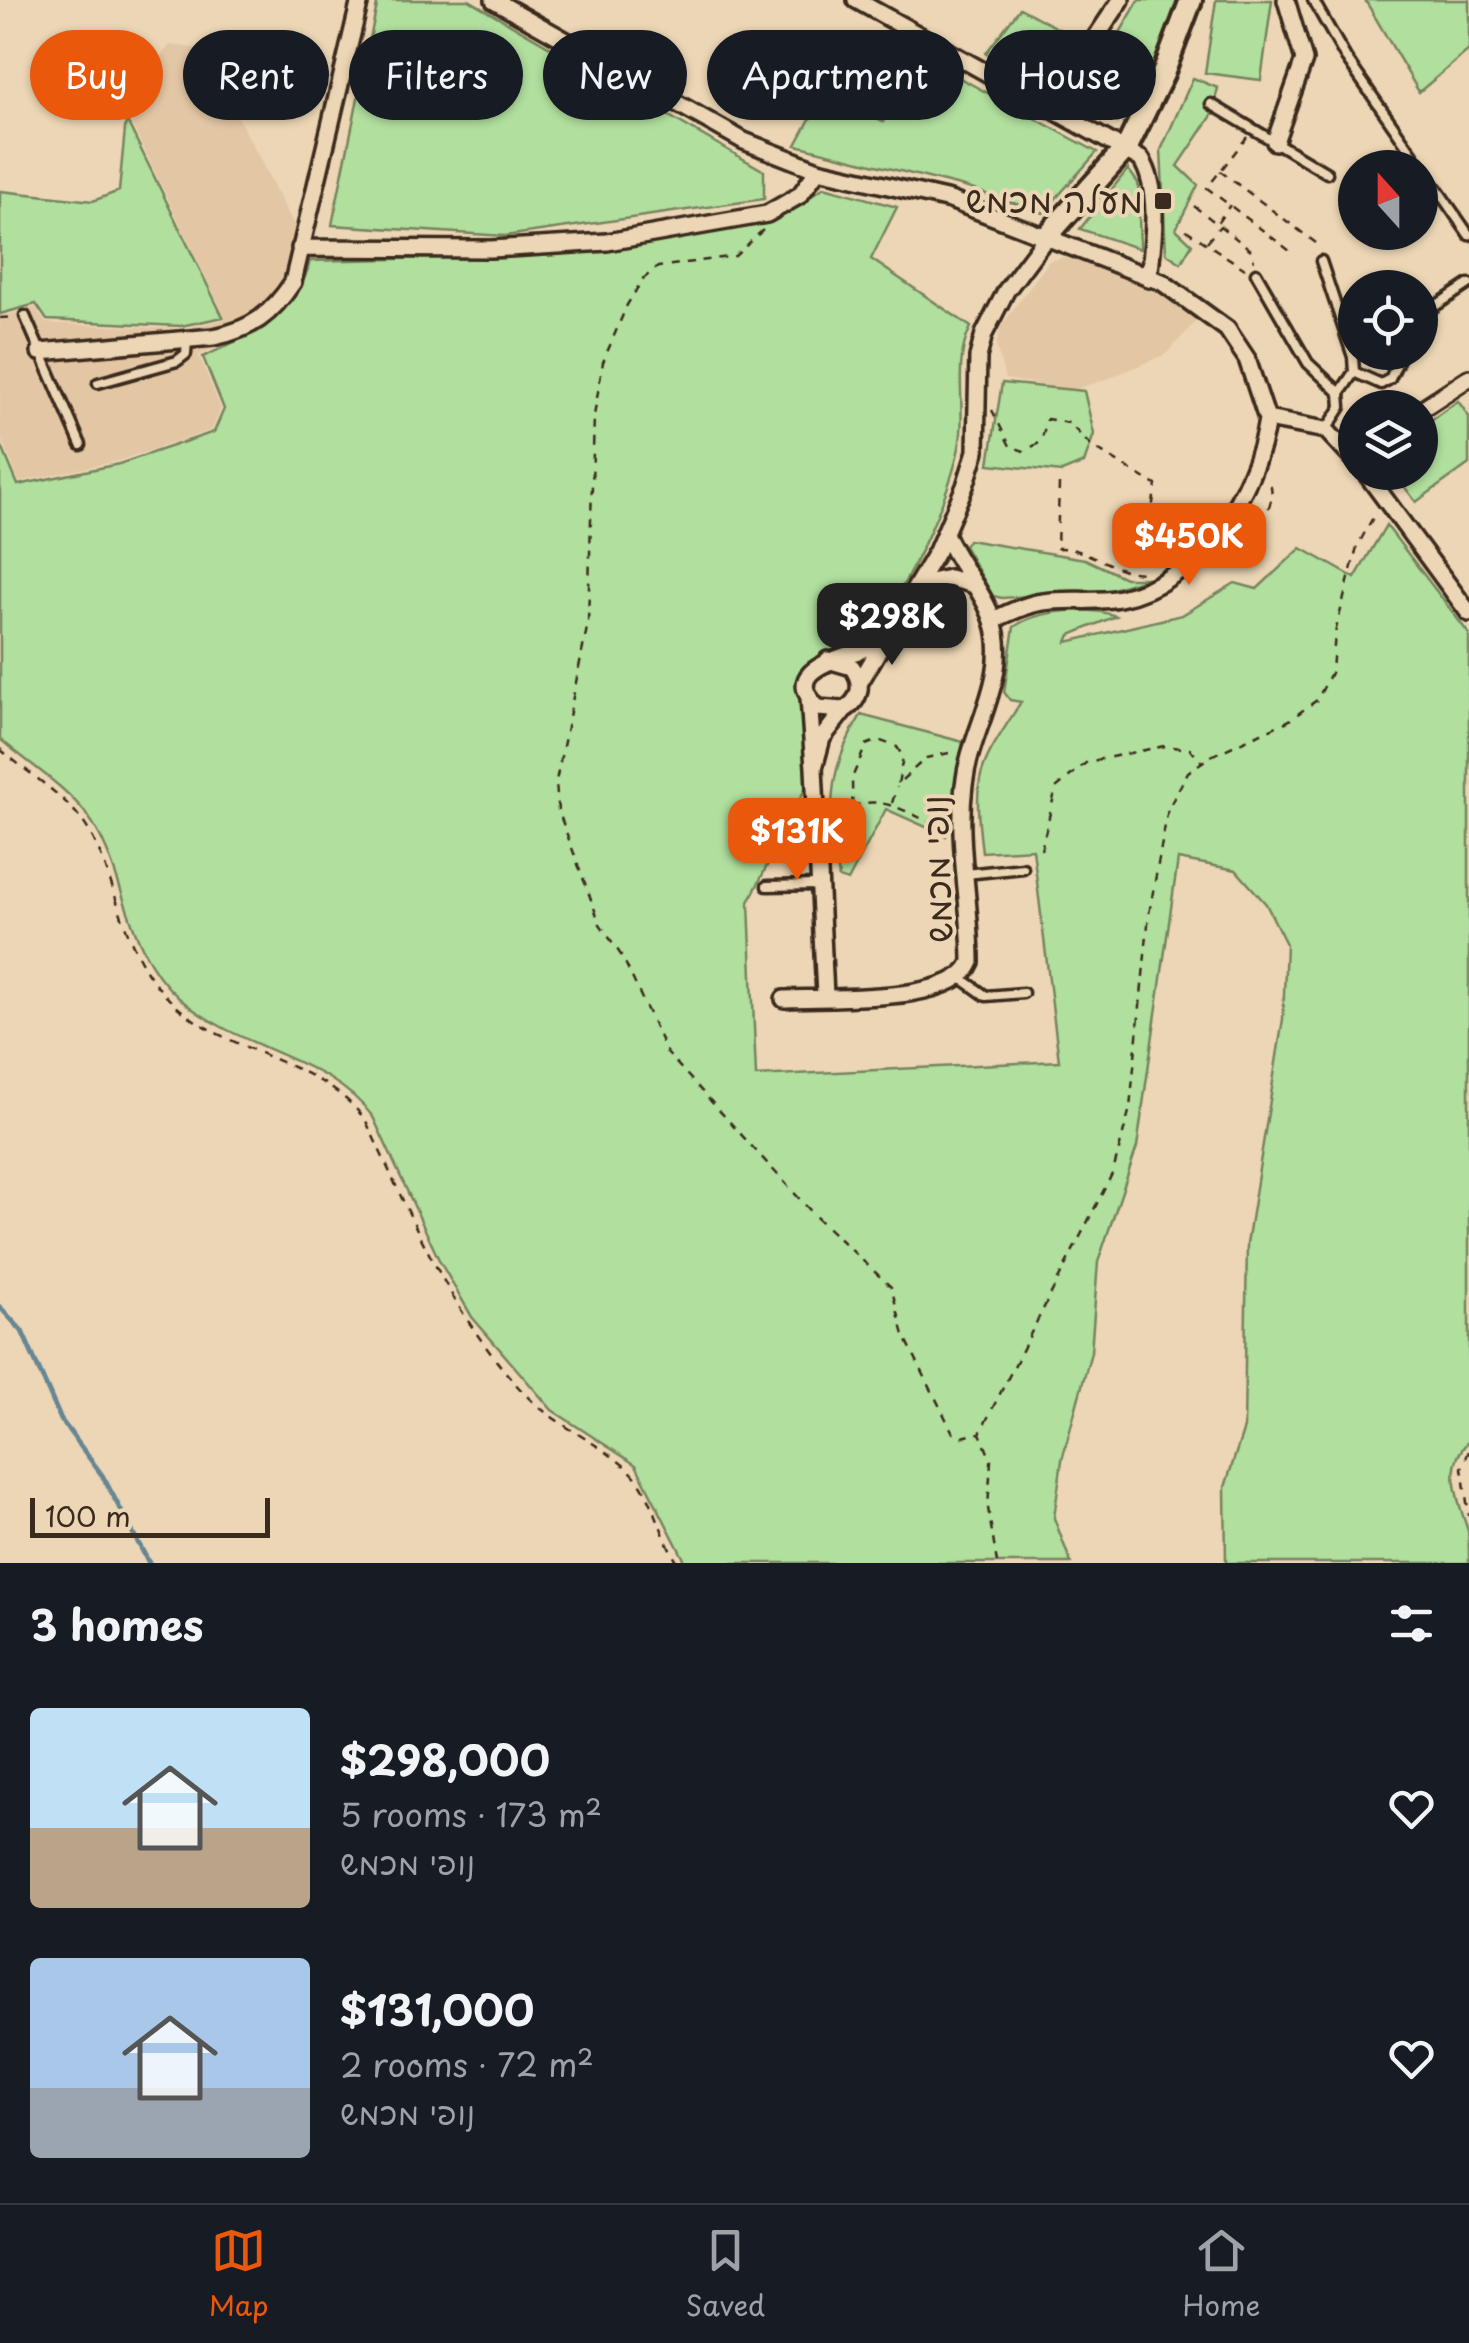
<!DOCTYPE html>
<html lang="en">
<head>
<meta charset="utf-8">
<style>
  :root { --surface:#171b24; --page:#242831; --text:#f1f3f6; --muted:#9ea1a6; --line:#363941; --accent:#ea580c }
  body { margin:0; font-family:"Playpen Sans","Playpen Sans Hebrew",sans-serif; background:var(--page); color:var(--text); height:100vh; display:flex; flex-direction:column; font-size:38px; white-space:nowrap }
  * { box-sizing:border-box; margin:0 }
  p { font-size:32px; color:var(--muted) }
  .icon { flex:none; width:55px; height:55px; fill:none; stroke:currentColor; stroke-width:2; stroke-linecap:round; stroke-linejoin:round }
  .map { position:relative; height:1563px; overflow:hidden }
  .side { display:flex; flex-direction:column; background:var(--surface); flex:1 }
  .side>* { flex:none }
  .banner { position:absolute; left:30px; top:30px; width:1410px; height:90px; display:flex; gap:20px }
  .needle { width:65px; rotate:339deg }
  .buttons { position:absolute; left:1338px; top:150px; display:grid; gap:20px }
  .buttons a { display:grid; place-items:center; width:100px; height:100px; border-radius:50%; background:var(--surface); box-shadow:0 2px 8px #0004; font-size:50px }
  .scale { position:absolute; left:30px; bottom:25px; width:240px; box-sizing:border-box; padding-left:10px; border:5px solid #3b2a1e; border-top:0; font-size:28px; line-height:35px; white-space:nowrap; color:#3b2a1e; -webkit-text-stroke:8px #ecd6b5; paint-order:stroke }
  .price { position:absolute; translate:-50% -85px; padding:0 22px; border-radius:20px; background:var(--accent); color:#fff; font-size:32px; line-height:65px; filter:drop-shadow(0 2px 5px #0008) }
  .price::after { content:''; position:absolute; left:50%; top:60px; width:30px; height:22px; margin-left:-15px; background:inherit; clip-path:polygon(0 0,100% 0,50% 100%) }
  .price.selected { background:#222; color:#fff }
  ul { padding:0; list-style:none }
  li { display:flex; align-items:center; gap:30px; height:250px; padding:0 30px }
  li span { display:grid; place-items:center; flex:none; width:280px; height:200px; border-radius:10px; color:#555 }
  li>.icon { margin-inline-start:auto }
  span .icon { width:120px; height:120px; fill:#fffc; stroke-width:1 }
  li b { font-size:42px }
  h2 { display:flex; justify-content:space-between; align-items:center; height:120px; padding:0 30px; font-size:42px }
  .chip { padding:0 35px; border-radius:45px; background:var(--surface); box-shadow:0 2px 8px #0004; font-size:35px; line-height:90px }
  .chip.selected { background:var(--accent); color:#fff }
  .menu { display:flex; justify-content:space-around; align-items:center; height:140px; border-top:2px solid var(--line); background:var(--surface); font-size:28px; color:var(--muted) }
  .menu a { display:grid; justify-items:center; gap:5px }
  .menu .selected { color:var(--accent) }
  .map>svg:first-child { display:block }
  .built { fill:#e3c7a5 }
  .green { fill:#b1df9e; stroke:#76845e; stroke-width:2.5 }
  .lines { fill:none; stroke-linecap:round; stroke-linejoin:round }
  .stream { stroke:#668694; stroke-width:5 }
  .lane-casing { stroke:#3b2a1e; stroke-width:15 }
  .street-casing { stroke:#3b2a1e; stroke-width:22 }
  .secondary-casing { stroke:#3b2a1e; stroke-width:28 }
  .path { stroke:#3b2a1e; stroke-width:2.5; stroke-dasharray:8 8; stroke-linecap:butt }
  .lane { stroke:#ecd6b5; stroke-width:8 }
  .street { stroke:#ecd6b5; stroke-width:15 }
  .secondary { stroke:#ecd6b5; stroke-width:20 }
  .poi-dot { fill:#3b2a1e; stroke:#ecd6b5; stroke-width:4 }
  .labels { text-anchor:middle; stroke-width:8; stroke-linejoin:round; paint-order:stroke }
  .poi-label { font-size:35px; fill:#3b2a1e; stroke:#ecd6b5; text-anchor:end }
  .street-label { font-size:35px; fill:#3b2a1e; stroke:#ecd6b5 }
</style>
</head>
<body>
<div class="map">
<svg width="1469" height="1563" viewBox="0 0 1469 1563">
  <rect width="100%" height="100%" fill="#ecd6b5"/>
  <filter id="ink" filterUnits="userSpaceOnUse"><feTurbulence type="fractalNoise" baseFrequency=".01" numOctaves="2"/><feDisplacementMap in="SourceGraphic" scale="20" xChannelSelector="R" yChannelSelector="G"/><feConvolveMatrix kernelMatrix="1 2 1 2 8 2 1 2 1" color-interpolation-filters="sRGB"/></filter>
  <g filter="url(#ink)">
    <path class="built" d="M170 45 203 49 309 254 303 279 266 324 199 355 221 409 212 430 118 461 19 482 0 434V317L35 307 46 323 181 329 226 319 129 119 141 80Z
      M1072 255 1168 293 1200 317 1166 354 1105 380 1073 390 1005 379 996 345 1001 326 1049 261Z"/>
    <path class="green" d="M378 0H469L764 171V199L505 236 332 225Z
      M1139 0H1181L1135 104 1120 113 1119 69 1111 48Z
      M1216 0H1272L1261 80 1205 73Z
      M1365 0H1469V50L1419 92Z
      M1020 8 1105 54 1117 122 986 53Z
      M921 57 1097 152 1043 213 968 188 796 145 824 93 883 122Z
      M1193 78 1218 88 1211 117 1178 166 1198 185 1176 229 1192 244 1181 263 1166 253 1161 150Z
      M126 119 223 317 181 326 47 320 36 304 0 314V191L93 201 119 191Z
      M1128 169 1138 183 1140 249 1080 229Z
      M824 187 897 207 871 259 971 327C954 359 964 398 961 433 957 483 906 591 874 630 857 649 835 651 813 660L801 695 806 787 749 902 756 1076 1059 1061 1033 849 982 852C972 772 979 768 1021 702L1010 700 1004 692 1014 627C1037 610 1089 606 1116 616L1070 635 1067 642 1182 615 1235 583 1257 589 1301 548 1355 578 1386 525 1469 634V1441C1442 1467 1459 1502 1468 1531 1469 1540 1469 1553 1469 1563H1226L1225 1487 1244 1428 1247 1244 1283 1019 1286 944 1266 904 1236 870 1178 859 1137 1147 1098 1262 1091 1352 1062 1460 1054 1518 1071 1563H686L636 1465 552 1410 472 1317 440 1262 373 1117C328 1056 239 1051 179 998 122 948 126 866 87 815 65 786 27 762 0 739V442L18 485 119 464 214 432 224 409 203 357C250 335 297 317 310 261L553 255 746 227 788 213Z
      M1002 383 1084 391 1094 434 1084 463 1062 472 989 464Z
      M1458 401 1469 417V464L1416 502 1394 473 1420 472V428Z
      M968 540 1085 559 1125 578H1148L1110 590 1002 598 993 596 964 546Z
      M861 715 963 742 946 836 886 809 848 881 839 878C830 812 824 775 861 715Z"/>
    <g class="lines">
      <path class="stream" d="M0 1307 22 1331 61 1420 102 1475 149 1563"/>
      <defs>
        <path id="lane" d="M1313 0 1346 58 1469 235
          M1211 104 1327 173
          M1321 261 1353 357 1354 372 1340 393
          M1256 273 1308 363 1340 393 1341 407 1326 430
          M25 316 81 445
          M1420 316 1469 284
          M1354 372 1381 384 1390 379 1402 352
          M98 383 177 361 186 354 187 339
          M966 874 1023 868
          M767 886 818 885
          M961 978 986 996 1023 993"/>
        <path id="street" d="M494 0 744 141 818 170 950 200 1162 282 1227 329 1247 359 1267 419 1326 430 1355 461
          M856 0 1141 159C1161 190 1153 243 1149 279
          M1088 49 1121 0
          M1275 142 1304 60 1286 0
          M300 248 491 249 607 242 767 214 800 195 818 170
          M40 352 214 337C252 329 271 315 293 282L360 0
          M1420 410 1469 378
          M1365 472 1469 613
          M918 585 949 578 971 584
          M993 620C1009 613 1026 604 1043 602 1069 598 1095 603 1120 598 1198 583 1256 493 1267 419
          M828 660 852 667C864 683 861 700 844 710L818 708C773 663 860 658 880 640
          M860 682 937 551 965 486 976 451 978 357 984 334 1006 291 1048 235
          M809 698 814 768 822 738 844 710
          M814 768 825 996
          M784 999C827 996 954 1005 971 962 971 894 951 822 970 755 982 713 1008 666 993 621 983 590 957 564 945 533"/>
        <path id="secondary" d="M1048 235 1127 147 1163 74 1191 0"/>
      </defs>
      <use href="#lane" class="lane-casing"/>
      <use href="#street" class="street-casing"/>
      <use href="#secondary" class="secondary-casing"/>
      <path class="path" d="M1247 137 1207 188 1290 251
        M1220 171 1316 243 1318 250
        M1194 206 1251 250 1254 261
        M1218 222 1230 205
        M763 230 735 256 658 267 643 279 627 305 603 362 594 416 588 623 556 781 558 810 600 924 623 958 667 1053 817 1218 891 1287 904 1335 953 1433 962 1437 980 1433
        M1186 230 1245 269
        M1207 242 1220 226
        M0 318 13 317
        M992 410 1010 446 1024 451 1041 442 1047 419 1069 423 1091 446 1156 485 1148 533 1170 560
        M1059 484 1057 548C1090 547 1111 573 1145 573
        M1212 563C1238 549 1285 512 1268 478
        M0 749C25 771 60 792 81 819 120 872 115 949 173 1003 229 1056 321 1059 366 1121 411 1217 450 1313 523 1392 554 1425 595 1440 628 1469 654 1492 659 1535 678 1563
        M902 780 926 758 954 752
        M892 803 897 787
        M852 807C882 792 918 818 946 831
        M1041 850 1056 788 1087 762 1164 746 1190 749 1202 762
        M834 860 853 848 852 778 866 745 878 740 897 747 903 757 898 784
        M1469 1451 1462 1468 1469 1516
        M997 1563 988 1508 991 1460 980 1433 1113 1172 1130 1108 1149 914 1168 809 1188 772 1211 756 1288 721 1317 700 1332 671 1335 633 1357 547 1376 512"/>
      <use href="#lane" class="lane"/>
      <use href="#street" class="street"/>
      <use href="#secondary" class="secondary"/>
    </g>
  </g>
  <rect class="poi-dot" x="1153" y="191" width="20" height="20" rx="5"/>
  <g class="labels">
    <g class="poi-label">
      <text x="1143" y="213">מעלה מכמש</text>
    </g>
    <g class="street-label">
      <text transform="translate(938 869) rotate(-92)" y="12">נופי מכמש</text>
    </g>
  </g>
</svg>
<div class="buttons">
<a><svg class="needle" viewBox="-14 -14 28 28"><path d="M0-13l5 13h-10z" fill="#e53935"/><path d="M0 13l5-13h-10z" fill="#9ea1a6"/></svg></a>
<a><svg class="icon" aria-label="locate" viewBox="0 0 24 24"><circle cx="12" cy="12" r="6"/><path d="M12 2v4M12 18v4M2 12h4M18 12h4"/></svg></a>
<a><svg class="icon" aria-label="layers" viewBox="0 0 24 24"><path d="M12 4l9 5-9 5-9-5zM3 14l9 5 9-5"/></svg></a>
</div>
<div class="scale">100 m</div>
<b class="price" style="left:1189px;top:588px">$450K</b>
<b class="price selected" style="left:892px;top:668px">$298K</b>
<b class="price" style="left:797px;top:883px">$131K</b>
<div class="banner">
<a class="chip selected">Buy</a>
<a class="chip">Rent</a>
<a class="chip">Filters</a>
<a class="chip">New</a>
<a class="chip">Apartment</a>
<a class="chip">House</a>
</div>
</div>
<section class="side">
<h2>3 homes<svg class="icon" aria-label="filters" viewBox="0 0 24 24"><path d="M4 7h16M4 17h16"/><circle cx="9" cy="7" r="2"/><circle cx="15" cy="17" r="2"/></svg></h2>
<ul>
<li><span style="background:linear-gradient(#bfe0f5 60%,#b9a48a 0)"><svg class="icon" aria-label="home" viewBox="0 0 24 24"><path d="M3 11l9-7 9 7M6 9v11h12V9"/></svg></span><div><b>$298,000</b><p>5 rooms · 173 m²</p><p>נופי מכמש</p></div><svg class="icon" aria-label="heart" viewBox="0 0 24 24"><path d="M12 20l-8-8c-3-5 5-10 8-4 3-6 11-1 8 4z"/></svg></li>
<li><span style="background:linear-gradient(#a9c7e8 65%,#9aa5b1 0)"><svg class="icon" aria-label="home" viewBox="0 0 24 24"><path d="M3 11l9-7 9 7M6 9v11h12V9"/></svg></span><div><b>$131,000</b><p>2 rooms · 72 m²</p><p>נופי מכמש</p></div><svg class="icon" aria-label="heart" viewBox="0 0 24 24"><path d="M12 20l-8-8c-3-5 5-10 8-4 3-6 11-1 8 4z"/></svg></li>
</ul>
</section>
<nav class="menu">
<a class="selected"><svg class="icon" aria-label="map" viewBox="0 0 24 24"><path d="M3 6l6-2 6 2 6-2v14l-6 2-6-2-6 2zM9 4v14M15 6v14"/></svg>Map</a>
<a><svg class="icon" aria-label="saved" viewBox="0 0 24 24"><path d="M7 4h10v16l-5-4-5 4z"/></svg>Saved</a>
<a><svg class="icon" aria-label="home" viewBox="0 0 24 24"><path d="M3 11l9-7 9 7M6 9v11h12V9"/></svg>Home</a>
</nav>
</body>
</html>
